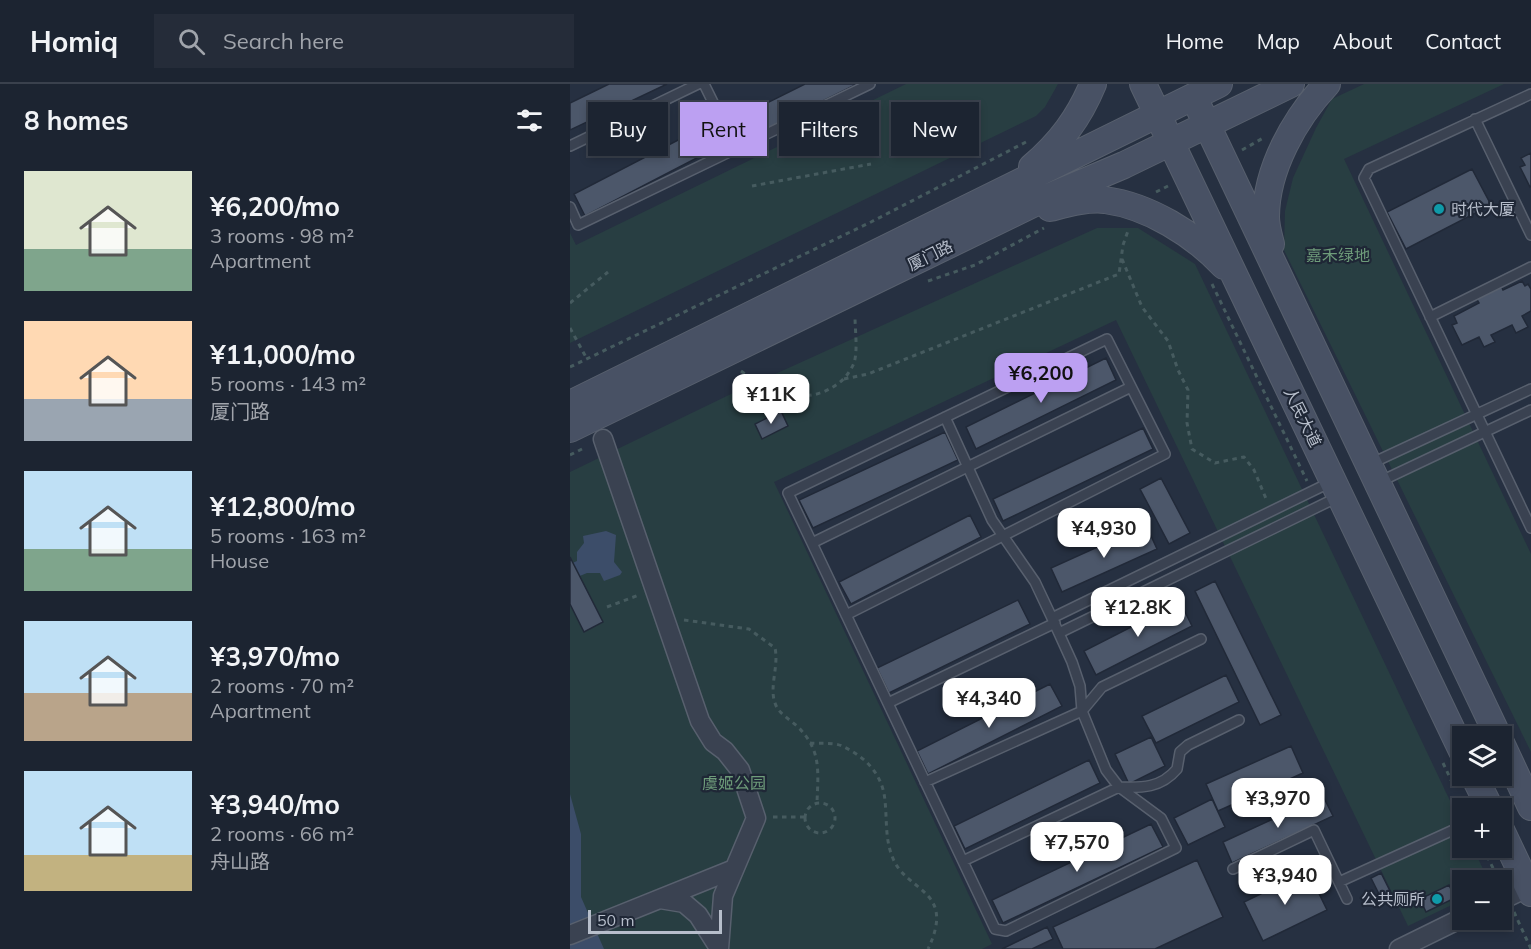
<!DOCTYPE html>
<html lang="en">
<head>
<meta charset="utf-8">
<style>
  :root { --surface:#1c2431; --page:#252c39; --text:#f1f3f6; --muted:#a0a4ab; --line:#3a414d; --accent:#bca0f2 }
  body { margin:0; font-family:Mulish,"Noto Sans SC",sans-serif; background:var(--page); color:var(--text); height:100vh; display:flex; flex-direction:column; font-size:22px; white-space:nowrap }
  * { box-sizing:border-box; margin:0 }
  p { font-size:20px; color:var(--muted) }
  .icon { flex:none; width:33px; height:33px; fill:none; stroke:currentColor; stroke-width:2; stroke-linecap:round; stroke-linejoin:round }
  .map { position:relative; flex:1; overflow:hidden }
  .side { display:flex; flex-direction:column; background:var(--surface); width:570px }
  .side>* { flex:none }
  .banner { position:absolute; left:18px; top:18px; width:570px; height:54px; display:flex; gap:12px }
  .controls { position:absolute; left:882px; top:642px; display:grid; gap:12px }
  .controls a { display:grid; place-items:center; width:60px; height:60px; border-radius:0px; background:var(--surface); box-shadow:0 3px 9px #0003,0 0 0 2px var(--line); font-size:30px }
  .scale { position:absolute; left:18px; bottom:15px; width:134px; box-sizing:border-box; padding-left:6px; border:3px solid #b7becb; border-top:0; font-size:16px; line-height:21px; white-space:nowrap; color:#b7becb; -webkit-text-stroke:4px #1f2736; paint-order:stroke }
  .price { position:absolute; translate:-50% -51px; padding:0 14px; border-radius:12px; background:#fff; color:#222; font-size:20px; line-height:39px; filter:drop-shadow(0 2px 3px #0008) }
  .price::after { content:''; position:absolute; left:50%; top:36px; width:18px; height:14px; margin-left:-9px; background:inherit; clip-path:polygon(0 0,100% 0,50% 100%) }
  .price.active { background:var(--accent); color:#111 }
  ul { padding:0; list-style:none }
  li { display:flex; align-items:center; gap:18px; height:150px; padding:0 24px }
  li span { display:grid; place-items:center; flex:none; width:168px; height:120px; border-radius:0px; color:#555 }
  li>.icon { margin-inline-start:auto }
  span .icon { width:72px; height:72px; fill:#fffc; stroke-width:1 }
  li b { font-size:26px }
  h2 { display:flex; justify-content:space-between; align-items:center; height:72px; padding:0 24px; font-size:26px }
  .chip { padding:0 21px; border-radius:0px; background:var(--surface); box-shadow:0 3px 9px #0003,0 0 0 2px var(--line); font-size:21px; line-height:54px }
  .chip.active { background:var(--accent); color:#111 }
  header { display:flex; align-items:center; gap:36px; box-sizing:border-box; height:84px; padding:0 30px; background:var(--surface); border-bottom:2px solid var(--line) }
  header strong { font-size:28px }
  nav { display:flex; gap:33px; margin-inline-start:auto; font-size:21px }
  .search { width:420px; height:54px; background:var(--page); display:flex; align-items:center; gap:15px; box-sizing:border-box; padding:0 21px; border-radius:0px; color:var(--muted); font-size:22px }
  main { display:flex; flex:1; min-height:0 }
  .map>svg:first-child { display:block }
  .green { fill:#283e42 }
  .water { fill:#3c4d69 }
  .building { fill:#4c576a; stroke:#212938; stroke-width:1.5 }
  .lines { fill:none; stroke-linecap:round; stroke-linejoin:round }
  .lane-casing { stroke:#58606e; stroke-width:12 }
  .street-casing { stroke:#58606e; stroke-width:21 }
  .secondary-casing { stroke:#58606e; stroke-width:28 }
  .path { stroke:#465b5f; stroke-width:3; stroke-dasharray:4.5 4.5; stroke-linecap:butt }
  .lane { stroke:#3a4251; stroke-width:9 }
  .street { stroke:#3a4251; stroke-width:18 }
  .secondary { stroke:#485164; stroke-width:26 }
  .culture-dot { fill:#0f9aa8; stroke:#1f2736; stroke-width:2 }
  .labels { text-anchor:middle; stroke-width:4.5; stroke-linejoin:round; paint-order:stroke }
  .poi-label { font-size:16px; fill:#b7becb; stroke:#1f2736; text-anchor:start }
  .street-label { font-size:16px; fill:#b7becb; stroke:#1f2736 }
  .park-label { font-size:16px; fill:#6e9c7a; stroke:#1f2736 }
</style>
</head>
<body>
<header>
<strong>Homiq</strong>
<div class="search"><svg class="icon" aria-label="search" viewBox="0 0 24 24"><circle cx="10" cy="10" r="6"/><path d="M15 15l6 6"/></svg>Search here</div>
<nav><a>Home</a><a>Map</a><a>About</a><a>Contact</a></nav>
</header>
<main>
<section class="side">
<h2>8 homes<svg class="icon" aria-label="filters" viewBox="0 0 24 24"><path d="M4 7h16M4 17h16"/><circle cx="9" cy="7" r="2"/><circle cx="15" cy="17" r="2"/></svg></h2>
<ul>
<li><span style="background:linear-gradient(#dfe7d0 65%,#7fa58c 0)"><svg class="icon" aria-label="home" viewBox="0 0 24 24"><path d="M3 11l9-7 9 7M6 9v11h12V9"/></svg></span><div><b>¥6,200/mo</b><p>3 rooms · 98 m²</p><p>Apartment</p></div></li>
<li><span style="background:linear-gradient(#ffd9b3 65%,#9aa5b1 0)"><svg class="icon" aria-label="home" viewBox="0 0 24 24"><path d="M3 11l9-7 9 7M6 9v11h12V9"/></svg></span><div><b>¥11,000/mo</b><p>5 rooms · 143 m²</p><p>厦门路</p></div></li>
<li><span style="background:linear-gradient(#bfe0f5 65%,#7fa58c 0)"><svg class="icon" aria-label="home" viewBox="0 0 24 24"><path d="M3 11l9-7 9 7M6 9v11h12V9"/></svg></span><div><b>¥12,800/mo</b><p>5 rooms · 163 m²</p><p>House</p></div></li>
<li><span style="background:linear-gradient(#bfe0f5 60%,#b9a48a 0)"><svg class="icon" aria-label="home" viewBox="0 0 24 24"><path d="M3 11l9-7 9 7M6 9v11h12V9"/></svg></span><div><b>¥3,970/mo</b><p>2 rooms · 70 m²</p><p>Apartment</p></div></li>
<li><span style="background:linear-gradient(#bfe0f5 70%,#c2b280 0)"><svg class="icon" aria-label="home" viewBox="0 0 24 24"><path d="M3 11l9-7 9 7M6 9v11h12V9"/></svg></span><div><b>¥3,940/mo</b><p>2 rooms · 66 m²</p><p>舟山路</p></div></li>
</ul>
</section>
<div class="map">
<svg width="961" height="865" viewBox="0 0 961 865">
  <rect width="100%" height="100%" fill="#263041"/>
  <path class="green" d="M336 0H488L475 23 466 32 0 259V149L6 161Z
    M794 0H934L774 75 961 470V668L714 166 715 127 723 94 746 44 762 15Z
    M527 144H568L625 180 892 742V764H903L915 789 910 796H892V816L838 842 546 236 204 398 422 860 412 865H0V388L161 310Z"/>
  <path class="water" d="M36 447 46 451 44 478 52 488 50 491 34 497 30 489H17L0 496V480L7 477V468L14 459 13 452Z
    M0 710 11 750V813L34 865H0Z"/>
  <path class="building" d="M39 0H97L0 46V19Z
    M235 0H287L176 55 165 35Z
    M137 41 148 63 15 132 4 110Z
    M961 69V102L960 103 950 83 955 81 951 74Z
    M902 85 921 121 836 165 817 128Z
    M952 197 955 202 958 200 961 205V227L952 232 958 243 946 249 942 241 921 251 925 258 914 263 909 253 892 261 882 241 887 239 884 232 909 219 906 214 931 202 933 206Z
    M536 274 546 296 406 365 396 343Z
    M211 327 218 342 192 355 185 340Z
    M573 344 583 365 433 437 423 415Z
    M375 348 388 376 243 444 229 416Z
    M591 394 620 449 599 460 570 405Z
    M400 431 411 453 281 520 269 498Z
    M576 441 587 465 492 508 481 484Z
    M0 473 33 538 14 548 0 520Z
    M645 497 711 631 690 641 625 507Z
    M448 516 460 540 319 609 307 584Z
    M610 518 622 542 526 591 514 567Z
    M656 591 669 618 586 659 572 632Z
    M480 600 492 622 358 690 347 667Z
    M581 653 595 682 559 700 545 670Z
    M721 662 733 689 648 727 636 700Z
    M519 676 530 699 395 765 384 742Z
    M753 712 763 732 662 779 653 758Z
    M642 715 655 743 618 761 604 734Z
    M581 740 593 763 433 839 422 816Z
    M627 776 653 833 585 865H493L483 843Z
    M738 787 757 826 693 857 674 818Z
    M811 789 821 809 811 814 801 794Z
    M879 801 885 814 856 828 850 815Z
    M477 843 483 855 462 865H432Z"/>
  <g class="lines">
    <defs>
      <path id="lane" d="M134 0 166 65
        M961 10 799 85 794 94 961 444
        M905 35 961 151
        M0 62 128 0
        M0 123 8 141 300 0
        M860 233 961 183
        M375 333 422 436 465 498 482 534 502 578 510 602 512 627 536 686 549 703 591 734 606 764 436 847 425 845 242 459 561 303
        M800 380 961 305
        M809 398 961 326
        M242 459 218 409 537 255 595 370 276 531
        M482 534 761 398
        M489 549 770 412
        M318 619 485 539
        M355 698 512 627 532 603 631 555
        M393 777 549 703C572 704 591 704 607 685L610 668 618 661 669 636
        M663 785 744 746 777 815
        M769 798 892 742"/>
      <path id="street" d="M33 355 130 637 143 658 155 667 170 686 186 734 153 812 149 865
        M90 815 114 819 128 831 149 864
        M932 816 961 802
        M0 851 164 785
        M829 865 892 834"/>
      <path id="secondary" d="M573 0 892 667
        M629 24 928 652
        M462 83C490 59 509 34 523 0
        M480 124C496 120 517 114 535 116 579 122 624 150 654 182
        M701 160C699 152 696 142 696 133 696 85 725 34 757 0
        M0 320 649 0
        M0 345 469 117 554 81 721 0
        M932 661 961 723
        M904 692 920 724
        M932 748 961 809"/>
    </defs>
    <use href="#lane" class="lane-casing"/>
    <use href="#street" class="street-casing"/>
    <use href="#secondary" class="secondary-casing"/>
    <path class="path" d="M672 66 695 53
      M182 102 301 80
      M586 108 598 102
      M552 175 572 223 598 257 608 286 618 306 617 339 622 365 645 379 674 373 684 386 697 417
      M358 197 405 181 474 144
      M642 200 737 397
      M0 219 38 188
      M0 244 17 275
      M0 283 301 138 456 58
      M171 287C200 308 234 323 266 301 274 296 280 288 284 279 288 266 285 247 285 232
      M274 295 298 290 549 190 553 161 559 144
      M0 371 12 365
      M37 523 69 511
      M114 536 179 545 205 564C209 582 199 603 205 619 208 629 219 635 227 642 252 666 248 688 247 719
      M240 659C250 660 264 658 272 662 296 673 313 691 315 717 317 735 315 754 322 772 335 809 387 804 358 865
      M873 679 883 700
      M235 734a15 15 0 1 1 30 0a15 15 0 1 1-30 0Z
      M203 733H234
      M913 764 929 796
      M672 795 679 810
      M944 828 961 865"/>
    <use href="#lane" class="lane"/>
    <use href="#street" class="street"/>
    <use href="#secondary" class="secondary"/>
  </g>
  <g class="culture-dot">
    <circle cx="869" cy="125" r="6"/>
    <circle cx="867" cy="815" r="6"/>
  </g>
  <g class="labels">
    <g class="poi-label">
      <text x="881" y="131">时代大厦</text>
      <text x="855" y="821" text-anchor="end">公共厕所</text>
    </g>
    <g class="street-label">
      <text transform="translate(360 171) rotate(-26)" y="6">厦门路</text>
      <text transform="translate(733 333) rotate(64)" y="6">人民大道</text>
    </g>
    <g class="park-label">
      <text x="768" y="177">嘉禾绿地</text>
      <text x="164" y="705">虞姬公园</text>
    </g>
  </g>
</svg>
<div class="controls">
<a><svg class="icon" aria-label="layers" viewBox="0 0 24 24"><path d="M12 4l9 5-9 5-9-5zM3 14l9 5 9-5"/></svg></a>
<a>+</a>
<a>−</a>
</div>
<div class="scale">50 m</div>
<b class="price active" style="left:471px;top:320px">¥6,200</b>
<b class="price" style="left:201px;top:341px">¥11K</b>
<b class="price" style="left:534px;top:475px">¥4,930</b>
<b class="price" style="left:568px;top:554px">¥12.8K</b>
<b class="price" style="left:419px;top:645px">¥4,340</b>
<b class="price" style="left:708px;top:745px">¥3,970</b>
<b class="price" style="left:507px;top:789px">¥7,570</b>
<b class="price" style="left:715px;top:822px">¥3,940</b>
<div class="banner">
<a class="chip">Buy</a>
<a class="chip active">Rent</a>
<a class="chip">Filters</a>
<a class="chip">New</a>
</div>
</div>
</main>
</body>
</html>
